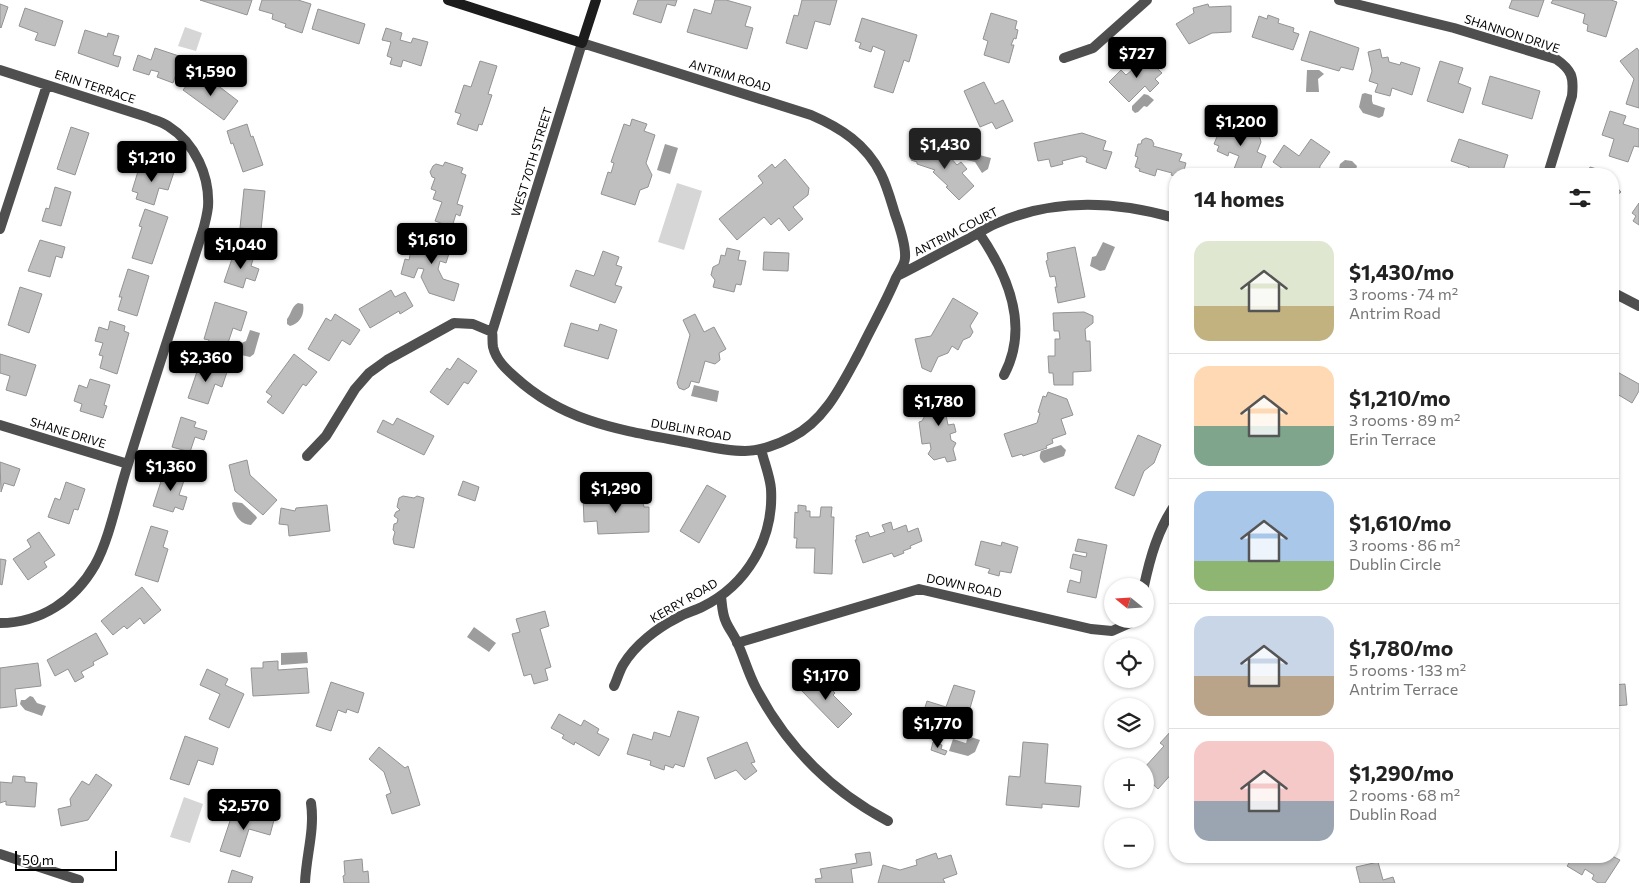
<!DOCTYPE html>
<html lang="en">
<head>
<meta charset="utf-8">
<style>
  :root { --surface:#fff; --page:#f2f2f2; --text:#222; --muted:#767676; --line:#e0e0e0; --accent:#000 }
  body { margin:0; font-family:Commissioner,sans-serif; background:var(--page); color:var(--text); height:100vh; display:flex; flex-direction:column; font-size:19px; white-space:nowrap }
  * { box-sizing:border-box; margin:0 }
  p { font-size:16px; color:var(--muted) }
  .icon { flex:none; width:28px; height:28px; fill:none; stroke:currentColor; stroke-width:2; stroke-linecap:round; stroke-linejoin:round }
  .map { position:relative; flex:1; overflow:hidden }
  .panel { position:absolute; left:1169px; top:168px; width:450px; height:695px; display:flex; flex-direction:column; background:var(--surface); border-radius:20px; box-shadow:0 1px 4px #0004 }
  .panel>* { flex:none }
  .needle { width:32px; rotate:288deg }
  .buttons { position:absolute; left:1104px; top:578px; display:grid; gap:10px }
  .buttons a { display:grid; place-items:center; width:50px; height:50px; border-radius:50%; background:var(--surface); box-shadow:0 1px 4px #0004; font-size:25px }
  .scale { position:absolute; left:15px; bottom:12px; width:102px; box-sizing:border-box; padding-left:5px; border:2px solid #000; border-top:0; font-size:14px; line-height:18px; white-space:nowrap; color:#000; -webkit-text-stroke:4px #fff; paint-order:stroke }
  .price { position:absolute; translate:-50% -42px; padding:0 11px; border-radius:5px; background:var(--accent); color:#fff; font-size:16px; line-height:32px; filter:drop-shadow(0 1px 2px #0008) }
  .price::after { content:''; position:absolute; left:50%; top:30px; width:15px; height:11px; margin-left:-8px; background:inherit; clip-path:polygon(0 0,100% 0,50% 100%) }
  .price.selected { background:#222; color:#fff }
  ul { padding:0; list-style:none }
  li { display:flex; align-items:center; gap:15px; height:125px; padding:0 25px }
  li+li { border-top:1px solid var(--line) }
  li span { display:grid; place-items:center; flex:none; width:140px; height:100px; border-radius:15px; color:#555 }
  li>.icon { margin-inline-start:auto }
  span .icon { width:60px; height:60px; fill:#fffc; stroke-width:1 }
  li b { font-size:21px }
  h2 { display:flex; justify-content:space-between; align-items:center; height:60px; padding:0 25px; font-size:21px }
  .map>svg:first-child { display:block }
  .green { fill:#d6d6d6 }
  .water { fill:#9d9d9d }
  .building { fill:#bfbfbf; stroke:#939393 }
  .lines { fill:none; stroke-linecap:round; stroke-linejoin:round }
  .street { stroke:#4f4f4f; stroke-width:10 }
  .secondary { stroke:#1c1c1c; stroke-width:10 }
  .labels { text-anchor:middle; stroke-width:4.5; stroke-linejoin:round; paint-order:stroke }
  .street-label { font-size:12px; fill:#000; stroke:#fff }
</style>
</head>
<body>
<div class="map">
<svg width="1639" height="883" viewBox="0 0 1639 883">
  <rect width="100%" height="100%" fill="#fff"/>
  <path class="green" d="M185 27 202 33 196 51 178 46Z
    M677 183 702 191 684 250 658 242Z
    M184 797 203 804 190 843 170 837Z"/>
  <path class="water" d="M1307 70H1319L1324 74 1318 79 1319 92H1306Z
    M1365 93 1372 95V101L1373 104 1385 108 1383 116 1379 118 1363 113 1359 107 1362 94Z
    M1144 94 1148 95 1154 100 1147 107 1144 106 1138 112 1135 113 1132 110V106Z
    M665 144 678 148 670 174 657 170Z
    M968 152 991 158 988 169 982 173 975 162 966 160Z
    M1345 160 1352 161 1357 166 1355 173 1330 174 1334 169H1339L1340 164Z
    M1103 242 1115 247 1105 270 1100 271 1090 266 1092 257 1096 256Z
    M298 303 303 304C305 314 300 324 290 326L287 324V319C292 313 291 307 298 303Z
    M250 330 260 333 254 354 250 357 237 354 239 344 246 341Z
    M694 385 719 391 717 402 691 396Z
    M1061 445 1066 450 1064 456 1044 463C1039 459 1039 457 1041 451Z
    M234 502 242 503 256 516 257 518 251 525C240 525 233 513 232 503Z
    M474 627 496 643 489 652 467 637Z
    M307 652 308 663 281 665V653Z
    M30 696 33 697 37 703 46 706 42 716 25 710 20 704 21 700H25Z
    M968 736 980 740 975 752 968 756 949 751 953 739 966 743Z"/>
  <path class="building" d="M200 0H252L247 15Z
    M262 0H298L311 4 302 33 285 27 286 24 272 19 273 14 259 10Z
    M638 0H677L675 6 667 4 661 23 633 14Z
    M715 0H726L751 7 745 26 753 28 747 49 687 32 694 9 711 14Z
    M802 0H837L830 25 815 21 807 49 786 43 794 15 798 16Z
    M1512 0H1544L1538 17 1509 8Z
    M1553 0H1611L1617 2 1606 37 1587 31 1588 25 1583 23 1585 14 1551 3Z
    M0 4 8 7 1 28 0 27Z
    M1208 4 1209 7 1231 6V32L1212 33 1189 44 1176 24 1194 13 1193 8Z
    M25 8 63 21 55 46 35 40 38 33 19 26Z
    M318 9 365 24 359 44 312 29Z
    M991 13 1017 21 1015 29 1018 30 1016 39 1014 38 1011 45H1014L1009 63 984 55 988 41 983 39Z
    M1268 15 1279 19 1278 23 1294 28 1293 32 1299 34 1293 50 1252 37 1259 16 1267 19Z
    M862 18 917 35 909 62 904 60 893 93 874 87 885 51 873 46 871 52 859 48 861 43 855 41Z
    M386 28 402 33 400 40 411 43 413 38 428 42 421 66 403 60 401 67 390 64 392 58 387 56 391 42 382 40Z
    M85 30 107 37 108 33 119 36 113 55 121 57 118 67 78 53Z
    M1310 31 1359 48 1353 70 1341 67 1339 71 1301 60Z
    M155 48 182 57 173 83 157 77 159 72 151 70 149 75 133 70 138 55 151 60Z
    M1637 48 1639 51V108L1626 104 1634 79 1620 61Z
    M1380 49 1382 58 1388 57 1389 62 1400 65 1401 62 1420 68 1412 95 1392 88 1390 96 1375 92 1378 84 1369 81 1372 71 1368 52Z
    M1143 55 1162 73 1155 79 1159 83 1150 92 1145 86 1129 102 1109 82 1121 70 1126 75 1132 70 1130 68Z
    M480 61 497 66 488 94 492 95 482 125 479 124 477 131 457 124 461 114 455 112 464 85 471 87Z
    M1440 61 1463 68 1458 83 1471 88 1463 113 1427 101Z
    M195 75 208 85 212 81 238 101 224 120 183 90Z
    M1490 76 1540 91 1532 119 1482 104Z
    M984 82 995 104 1003 100 1013 121 996 129 992 122 980 127 964 91Z
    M1610 111 1626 116 1623 124 1639 129V147L1634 146 1628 162 1609 156 1614 139 1602 135Z
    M632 119 647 124 644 131 655 135 646 163 652 175 648 187 640 190 635 205 601 194 608 172 611 173 614 163 611 162 624 124 630 126Z
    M1223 122 1233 126 1235 123 1259 135 1261 142 1257 152 1266 156 1259 173 1251 170 1250 174H1246L1234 169 1239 156 1229 152 1228 156 1217 151 1219 146 1214 144Z
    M247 124 251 137 253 136 263 165 243 172 233 143 231 144 227 131Z
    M71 127 89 133 75 175 57 169Z
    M1082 133 1106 141 1103 150 1112 152 1106 169 1086 162 1087 158 1082 156 1062 161 1063 164 1051 167 1049 159 1038 161 1034 143Z
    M1146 138 1152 140 1154 144 1153 146 1182 154 1179 161 1186 163 1183 174H1175V176L1171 175 1172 173 1157 169 1155 176 1139 171 1140 169 1135 167 1138 157 1135 156 1138 144H1141L1142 140Z
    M1311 139 1330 152 1320 166 1319 174H1290L1273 162 1284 145 1299 156Z
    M1459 139 1508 155 1502 174 1492 170 1491 174H1466L1469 167 1451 161Z
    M915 146 942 154 946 158 949 156 957 165 961 162 967 169 962 173 974 186 959 200 946 187 948 186 933 172 935 170 917 164V162L911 160Z
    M785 159 809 188 808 195 793 207 803 219 789 231 779 218 771 225 764 217 737 240 719 219 763 183 758 176 772 164 775 168Z
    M445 162 463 168 461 173 466 175 457 204 463 206 460 216 456 214 452 227 435 221 442 202 433 199 436 191 431 189 435 178 432 177 430 172 433 166 436 164 443 166Z
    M148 164 174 172 168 190 159 188 154 205 136 199 138 193 132 191 139 168 145 170Z
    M1590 167 1607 172 1606 174H1587Z
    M1612 182 1621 192 1612 199Z
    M55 187 71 192 61 226 42 221 46 208 49 209Z
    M244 189 265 191 261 230 240 228Z
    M1639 203V225L1633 221 1636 216 1632 213Z
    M145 209 168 217 152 264 132 258 142 227 139 226Z
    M423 230 447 237 445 242 452 244 446 263 440 261 438 269 443 279 459 284 454 301 429 293 421 277 424 269 418 268 414 278 401 274 405 259 409 260 411 251 416 253Z
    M40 240 65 247 62 258 56 256 50 277 28 271Z
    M1075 247 1085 297 1058 303 1055 287H1057L1055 276 1050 277 1046 261 1048 260 1047 253Z
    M727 248 740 251 738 260 746 261 741 285 736 284 734 292 713 287 715 280 711 275 713 267 719 264 721 255 725 256Z
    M235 250 254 256 251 266 259 269 255 281 246 278 243 288 224 282Z
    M603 251 619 257 616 265 622 267 615 285 622 287 615 303 570 286 576 270 594 276Z
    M764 252 789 253 788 271 763 270Z
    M128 269 149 276 137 316 118 310 122 297H119Z
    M20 287 42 294 29 333 8 325Z
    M391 290 395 297 405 292 413 306 400 314 399 311 370 328 359 309Z
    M953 298 978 313 970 326 973 332 970 337 963 340 958 350 952 346 948 353 938 357 931 372 922 368 915 339 931 336Z
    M215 302 247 312 241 331 233 328 227 346 223 345 221 350 207 346 209 340 204 339Z
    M1084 312 1093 316V323L1085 329 1086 341H1090L1091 371 1073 372V385H1054L1053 373H1049L1048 356H1055V339H1060L1059 331H1054L1053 313Z
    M335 314 360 330 350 345 342 340 329 361 308 349 326 318 331 321Z
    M695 314 704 332 714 327 726 349 719 353 720 360 715 364 705 361 699 383 691 381 689 387 684 390 679 388 677 383 690 335 683 320Z
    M110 321 125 326 124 331 129 333 117 374 100 368 103 356 99 355 103 343 95 341 99 327 108 330Z
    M571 323 598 331 600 324 617 330 608 359 564 346Z
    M0 354 36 365 26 396 6 390 10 376 0 373Z
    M294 354 317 372 306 386 303 384 283 414 267 402 272 396 266 392Z
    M458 358 477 371 468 384 464 382 448 405 430 392 447 368 450 370Z
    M200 363 227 372 222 387 215 384 208 404 188 398Z
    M1612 369 1639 384V391L1632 403 1612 391Z
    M90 379 110 385 104 405 107 406 103 418 80 411 82 404 74 401 79 385 87 388Z
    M1048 392 1067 399 1073 415 1061 419 1066 434 1052 439 1053 443 1046 446 1047 448 1023 456 1022 454 1012 457 1004 434 1037 423 1040 413 1038 412 1043 396 1046 397Z
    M941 393 942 396 953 394 957 413 946 415 948 425 954 424 956 432 950 434 951 440 956 443 953 449 956 460 947 462 945 457 934 460 928 454 931 449 930 443 922 444 919 422 922 421 927 412 925 403 933 402 931 395Z
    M181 417 196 422 194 427 207 431 204 440 195 437 190 452 172 447Z
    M397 418 434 436 424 455 377 432 383 420 393 425Z
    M1138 435 1161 445 1154 463 1144 471 1134 496 1115 488Z
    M247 460 250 475 277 500 263 515 235 491 229 465Z
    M0 462 20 469 14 486 4 483 1 492Z
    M165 469 186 475 179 495 187 497 183 510 175 507 173 512 153 506Z
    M463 481 479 487 475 501 458 495Z
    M66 482 85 489 78 510 74 509 69 524 48 517 55 498 60 500Z
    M707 485 726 496 699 543 680 531Z
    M604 493V498H629V499H637V503H643L644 507H649V532L598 534 597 521 584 522 583 494Z
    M403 496 414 498 417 496 424 498 414 548 394 544 393 539 395 532 393 530 394 524 397 523 398 519 394 516 396 512 400 510 397 507 399 498Z
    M327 505 330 531 289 536 288 525 279 524 281 508 295 511 296 508Z
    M798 505 806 506V511H810V517H820L821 507H832L831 517H834L832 574 814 573 815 548H796L797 538H794L795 512 798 513Z
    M891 522 893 530 906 525 908 532 918 528 922 541 910 546 911 548 903 551 904 553 894 557 892 553 863 563 855 540H857L856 536 868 532 870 537 885 532 882 525Z
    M151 526 168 531 163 547 168 549 158 582 135 575Z
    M39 532 55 555 44 562 47 567 28 580 13 559 31 547 27 540Z
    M1078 539 1107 545 1096 598 1067 592 1070 580 1080 583 1082 571 1070 568 1073 554 1086 557 1087 553 1075 551Z
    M981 541 1001 546 1002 542 1018 547 1011 573 1000 571 999 576 988 573 990 569 975 565Z
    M0 559 6 560 2 585 0 584Z
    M142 587 161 610 144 624 140 618 127 629 124 626 113 635 101 621Z
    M545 611 549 626 540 629 551 667 545 669 548 680 534 684 531 674 524 676 512 634 520 632 516 619Z
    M96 633 108 654 93 662 94 665 81 672 84 677 75 682 68 669 55 676 47 660Z
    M278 661V670L307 668 309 693 253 696 251 668H263V662Z
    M38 663 41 686 15 689 17 706 0 708V668Z
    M207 669 228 679 225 685 244 694 229 728 209 719 220 694 200 685Z
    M816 674 835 693 833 695 852 714 838 728 801 690Z
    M331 682 364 693 358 713 347 709 346 713 338 710 331 731 316 726Z
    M1625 684 1627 705 1612 706V685Z
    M954 685 975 691 963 732 949 727 948 731 936 728 935 731 919 726 927 701 946 707Z
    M678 711 699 717 684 767 675 764 673 768 665 765 664 770 650 765 651 761 627 754 633 734 652 740 654 732 670 737Z
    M559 714 581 726 584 720 599 729 597 733 609 739 599 756 575 742 574 745 562 738 564 735 551 728Z
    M1172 730 1175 732V770L1158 789 1145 777V767L1164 746 1160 743Z
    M185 736 218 748 213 765 198 760 189 785 170 779Z
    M747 742 755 762 751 763 757 771 745 780 736 770 715 779 707 758Z
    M933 742 942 745 941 749 947 751 945 755 931 750Z
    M1023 742 1048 744 1045 783 1081 786 1079 807 1042 804V808L1006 805 1009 776 1020 777Z
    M379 747 405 768 408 766 420 805 392 814 386 795 391 793 384 772 369 759Z
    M96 774 112 785 88 820 61 826 58 809 71 806 70 799 82 781 89 785Z
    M13 776 25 777V782L37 783 35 807 6 805V801L0 803V782L12 783Z
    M234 809 259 817 260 815 274 820 270 835 249 829 240 857 220 851Z
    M870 852 872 865 851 869 853 883H816L815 879 822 878 820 869 857 863 855 854Z
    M936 853 938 859 951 855 957 874 943 879 945 883H878L883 865 900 870 917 865 916 860Z
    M1565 856H1612L1620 860 1605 883H1598L1592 879 1594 875 1585 869 1582 875 1567 866 1571 860Z
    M362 859 363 872 368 871 369 883H344L343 876 345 875 344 861Z
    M1378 862 1383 880 1393 877 1395 883H1360L1356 867Z
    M232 870 253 877 251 883H228Z"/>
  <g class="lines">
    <path class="street" d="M1339 0 1454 28 1556 59C1572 70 1574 77 1572 96L1548 174
      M582 43 811 115C841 128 866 144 881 174 887 186 891 201 895 214 899 225 906 246 905 258 905 264 899 272 896 278 885 304 871 328 859 353 842 384 825 421 792 437 779 444 760 451 745 451 721 451 698 444 674 440 614 429 562 420 515 377 506 369 496 360 493 347 492 342 493 337 492 332Z
      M1064 58 1093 48 1147 0
      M0 70 147 117C154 120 162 122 168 126 195 143 210 176 208 207 207 215 205 223 203 230 178 308 152 386 128 464 118 494 110 538 95 565 75 600 41 623 0 623
      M0 229 47 85
      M979 233C1008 275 1030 326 1004 375
      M897 276C921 264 944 251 968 239 977 234 986 228 995 224 1053 198 1116 201 1175 218
      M1612 292 1639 306
      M0 425 128 464
      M307 456 326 436 355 389 369 373 387 360 454 323 473 324 492 332
      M1144 586C1150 558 1158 529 1175 505
      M721 596C722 604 722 614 726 622 729 629 734 635 737 642 744 657 748 673 756 688 786 745 831 791 888 821
      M737 643 919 589 1091 629 1112 631 1130 623 1132 619
      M614 686C617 680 619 672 623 665 635 645 657 628 677 618 685 613 694 611 702 607 747 585 774 539 771 489 770 476 764 462 761 449
      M0 854 79 880
      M305 883C306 856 315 830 311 803"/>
    <path class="secondary" d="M448 0 582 43 596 0"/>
  </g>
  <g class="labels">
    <g class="street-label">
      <text transform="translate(1512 34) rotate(18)" y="4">SHANNON DRIVE</text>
      <text transform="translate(730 76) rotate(17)" y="4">ANTRIM ROAD</text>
      <text transform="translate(95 87) rotate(18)" y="4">ERIN TERRACE</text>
      <text transform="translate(532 162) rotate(-73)" y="4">WEST 70TH STREET</text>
      <text transform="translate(956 232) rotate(-27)" y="4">ANTRIM COURT</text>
      <text transform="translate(691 430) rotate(10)" y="4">DUBLIN ROAD</text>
      <text transform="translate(68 433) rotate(17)" y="4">SHANE DRIVE</text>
      <text transform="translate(964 586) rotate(12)" y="4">DOWN ROAD</text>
      <text transform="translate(684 601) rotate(-30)" y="4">KERRY ROAD</text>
    </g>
  </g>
</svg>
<div class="buttons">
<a><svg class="needle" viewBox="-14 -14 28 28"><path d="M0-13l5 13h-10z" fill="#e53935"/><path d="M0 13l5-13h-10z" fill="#767676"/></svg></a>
<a><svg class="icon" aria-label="locate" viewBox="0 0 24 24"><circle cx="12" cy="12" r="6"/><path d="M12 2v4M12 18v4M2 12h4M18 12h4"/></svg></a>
<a><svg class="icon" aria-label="layers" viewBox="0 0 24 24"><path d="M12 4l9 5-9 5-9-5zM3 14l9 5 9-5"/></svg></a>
<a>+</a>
<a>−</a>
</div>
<div class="scale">50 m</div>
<b class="price" style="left:1137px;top:79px">$727</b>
<b class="price" style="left:211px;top:97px">$1,590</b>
<b class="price" style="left:1241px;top:147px">$1,200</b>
<b class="price selected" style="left:945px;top:170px">$1,430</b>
<b class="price" style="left:152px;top:183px">$1,210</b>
<b class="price" style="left:432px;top:265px">$1,610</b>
<b class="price" style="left:241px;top:270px">$1,040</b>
<b class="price" style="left:206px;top:383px">$2,360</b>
<b class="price" style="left:939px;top:427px">$1,780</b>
<b class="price" style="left:171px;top:492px">$1,360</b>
<b class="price" style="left:616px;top:514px">$1,290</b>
<b class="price" style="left:826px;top:701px">$1,170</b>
<b class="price" style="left:938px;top:749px">$1,770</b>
<b class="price" style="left:244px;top:831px">$2,570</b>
<section class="panel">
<h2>14 homes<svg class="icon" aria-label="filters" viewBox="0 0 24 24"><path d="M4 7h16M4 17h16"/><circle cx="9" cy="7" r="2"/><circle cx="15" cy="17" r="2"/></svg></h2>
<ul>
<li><span style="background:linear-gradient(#dfe7d0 65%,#c2b280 0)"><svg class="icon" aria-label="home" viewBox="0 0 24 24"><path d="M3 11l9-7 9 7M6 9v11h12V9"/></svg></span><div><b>$1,430/mo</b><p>3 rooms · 74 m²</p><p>Antrim Road</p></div></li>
<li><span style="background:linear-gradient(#ffd9b3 60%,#7fa58c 0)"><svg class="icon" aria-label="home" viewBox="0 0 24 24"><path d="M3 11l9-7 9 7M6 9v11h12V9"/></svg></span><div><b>$1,210/mo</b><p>3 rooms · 89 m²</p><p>Erin Terrace</p></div></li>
<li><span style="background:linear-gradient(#a9c7e8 70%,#8fb573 0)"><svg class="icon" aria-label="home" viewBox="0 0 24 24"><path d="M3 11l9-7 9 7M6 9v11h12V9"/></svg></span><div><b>$1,610/mo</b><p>3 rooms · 86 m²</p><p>Dublin Circle</p></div></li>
<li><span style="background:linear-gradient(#c9d6e8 60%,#b9a48a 0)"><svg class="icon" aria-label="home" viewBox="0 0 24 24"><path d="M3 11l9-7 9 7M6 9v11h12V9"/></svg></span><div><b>$1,780/mo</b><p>5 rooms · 133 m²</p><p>Antrim Terrace</p></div></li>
<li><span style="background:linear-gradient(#f6c9c9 60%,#9aa5b1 0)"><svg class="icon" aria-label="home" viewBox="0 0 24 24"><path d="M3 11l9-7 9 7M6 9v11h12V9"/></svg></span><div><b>$1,290/mo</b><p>2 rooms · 68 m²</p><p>Dublin Road</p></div></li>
</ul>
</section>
</div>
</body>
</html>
